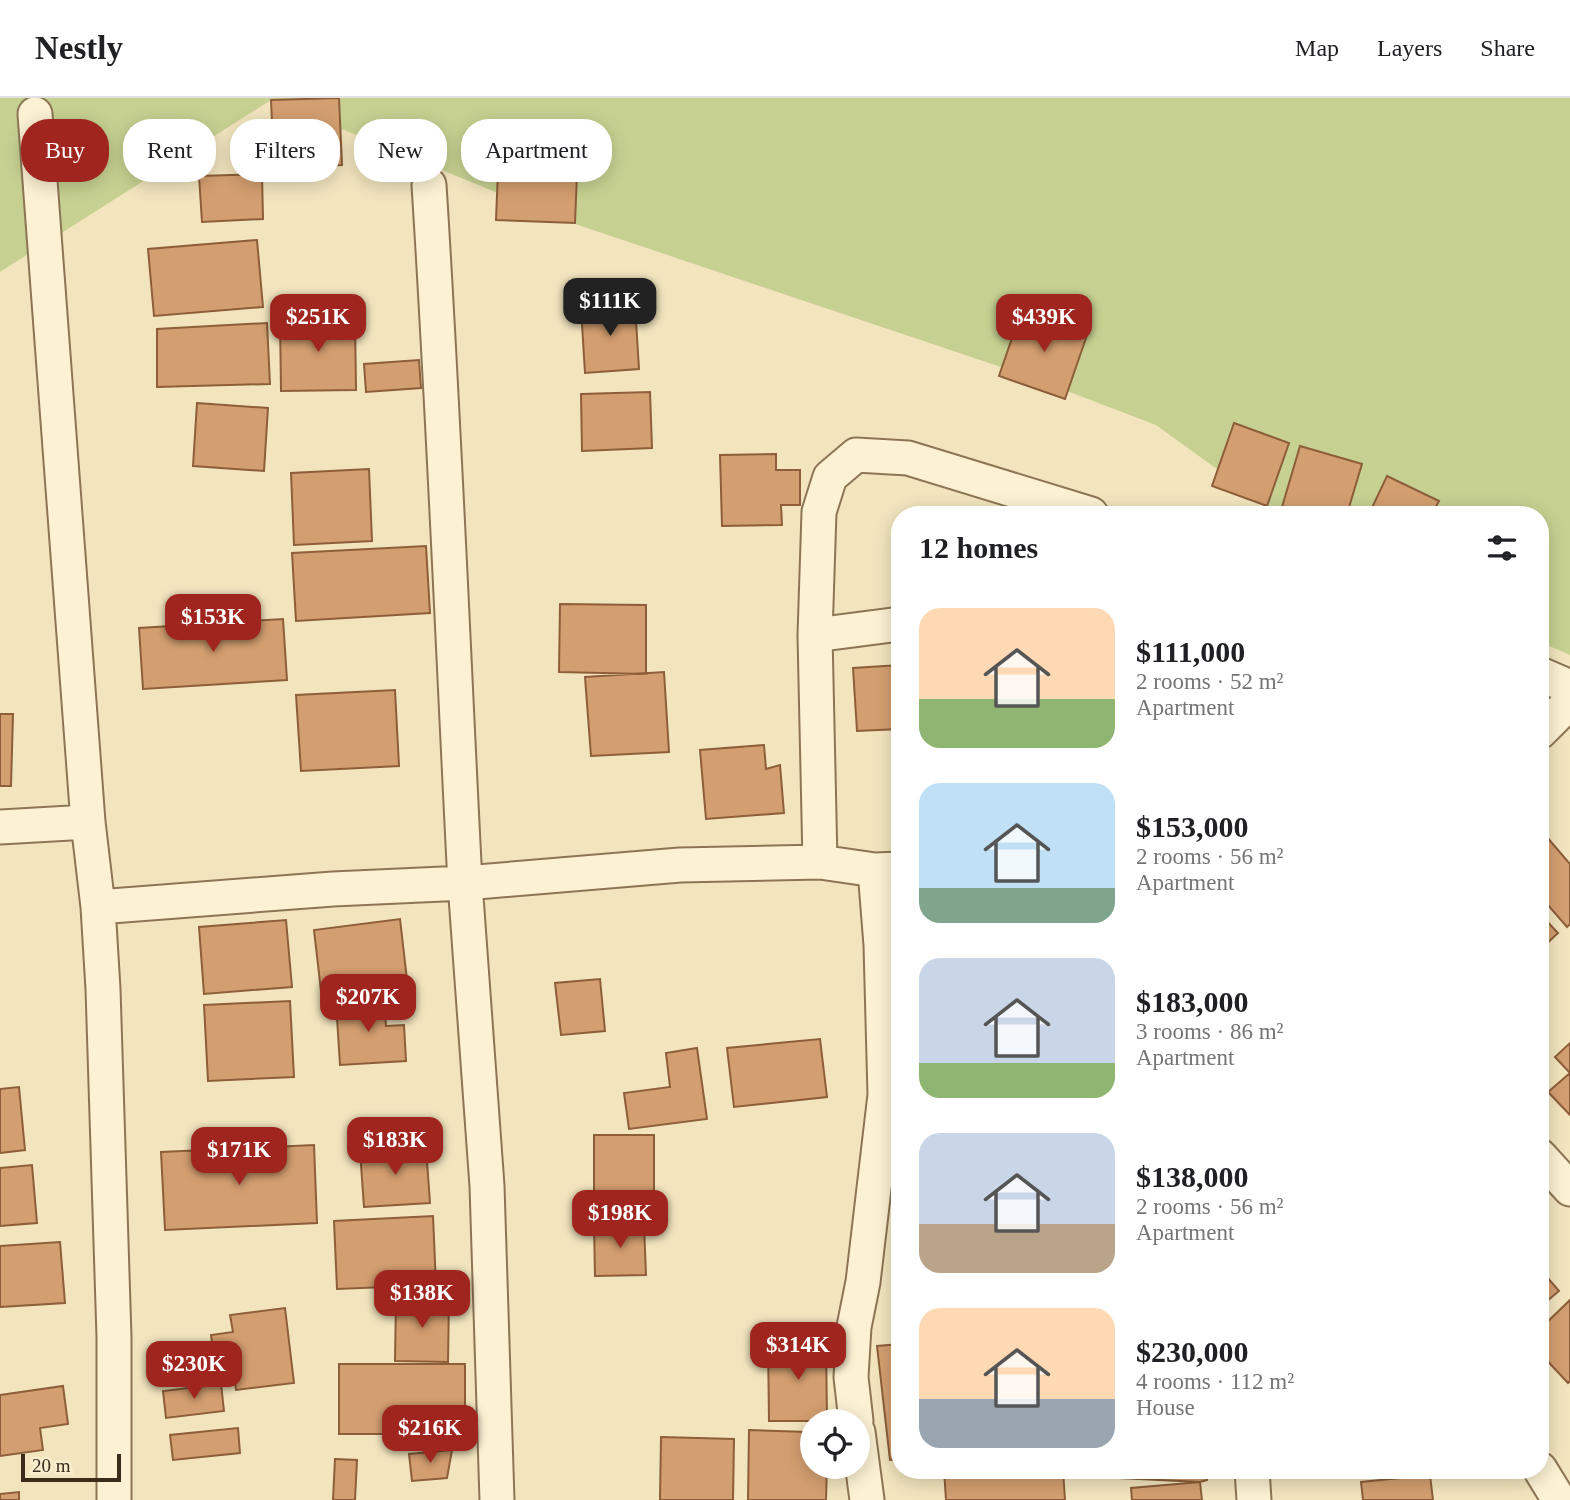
<!DOCTYPE html>
<html lang="en">
<head>
<meta charset="utf-8">
<style>
  :root { --surface:#fff; --page:#f6f6f6; --text:#202124; --muted:#757577; --line:#e0e0e0; --accent:#a0251f }
  body { margin:0; font-family:"Times New Roman",serif; background:var(--page); color:var(--text); height:100vh; display:flex; flex-direction:column; font-size:26px; white-space:nowrap }
  * { box-sizing:border-box; margin:0 }
  p { font-size:23px; color:var(--muted) }
  .icon { flex:none; width:38px; height:38px; fill:none; stroke:currentColor; stroke-width:2; stroke-linecap:round; stroke-linejoin:round }
  .map { position:relative; flex:1; overflow:hidden }
  .drawer { position:absolute; left:891px; top:408px; width:658px; height:973px; display:flex; flex-direction:column; background:var(--surface); border-radius:28px; box-shadow:0 4px 18px #0003 }
  .drawer>* { flex:none }
  .banner { position:absolute; left:21px; top:21px; width:665px; height:63px; display:flex; gap:14px }
  .buttons { position:absolute; left:800px; top:1311px; display:grid; gap:14px }
  .buttons a { display:grid; place-items:center; width:70px; height:70px; border-radius:50%; background:var(--surface); box-shadow:0 4px 18px #0003; font-size:35px }
  .scale { position:absolute; left:21px; bottom:18px; width:100px; box-sizing:border-box; padding-left:7px; border:4px solid #3a2b1b; border-top:0; font-size:19px; line-height:24px; white-space:nowrap; color:#3a2b1b; -webkit-text-stroke:5px #f8eece; paint-order:stroke }
  .price { position:absolute; translate:-50% -60px; padding:0 16px; border-radius:14px; background:var(--accent); color:#fff; font-size:23px; line-height:46px; filter:drop-shadow(0 2px 4px #0008) }
  .price::after { content:''; position:absolute; left:50%; top:42px; width:21px; height:16px; margin-left:-10px; background:inherit; clip-path:polygon(0 0,100% 0,50% 100%) }
  .price.selected { background:#222; color:#fff }
  ul { padding:0; list-style:none }
  li { display:flex; align-items:center; gap:21px; height:175px; padding:0 28px }
  li span { display:grid; place-items:center; flex:none; width:196px; height:140px; border-radius:21px; color:#555 }
  li>.icon { margin-inline-start:auto }
  span .icon { width:84px; height:84px; fill:#fffc; stroke-width:1 }
  li b { font-size:30px }
  h2 { display:flex; justify-content:space-between; align-items:center; height:84px; padding:0 28px; font-size:30px }
  .chip { padding:0 24px; border-radius:28px; background:var(--surface); box-shadow:0 4px 18px #0003; font-size:24px; line-height:63px }
  .chip.selected { background:var(--accent); color:#fff }
  header { display:flex; align-items:center; gap:42px; box-sizing:border-box; height:98px; padding:0 35px; background:var(--surface); border-bottom:2px solid var(--line) }
  header strong { font-size:33px }
  nav { display:flex; gap:38px; margin-inline-start:auto; font-size:24px }
  .map>svg:first-child { display:block }
  .green { fill:#c6d191 }
  .building { fill:#d49f70; stroke:#8d5e39; stroke-width:2 }
  .lines { fill:none; stroke-linecap:round; stroke-linejoin:round }
  .minor-casing { stroke:#8c7555; stroke-width:37 }
  .minor { stroke:#fcf1d2; stroke-width:33 }
</style>
</head>
<body>
<header>
<strong>Nestly</strong>
<nav><a>Map</a><a>Layers</a><a>Share</a></nav>
</header>
<div class="map">
<svg width="1570" height="1402" viewBox="0 0 1570 1402">
  <rect width="100%" height="100%" fill="#f2e5be"/>
  <path class="green" d="M0 0H1570V557L1540 544V416H1279L1156 327 1025 277 566 123 271 2 0 174Z"/>
  <path class="building" d="M339 0 342 67 274 70 271 2Z
    M499 48 578 51 575 125 496 122Z
    M262 76 263 121 202 124 199 78Z
    M257 142 263 209 154 218 148 151Z
    M635 206 639 271 585 275 581 210Z
    M1022 211 1088 234 1065 301 999 278Z
    M355 220 356 292 281 293 280 221Z
    M267 225 270 286 157 289V231Z
    M419 262 421 290 366 294 364 266Z
    M650 294 652 350 582 353 581 296Z
    M197 305 268 310 264 373 193 368Z
    M1234 325 1289 345 1267 408 1212 388Z
    M1300 348 1362 366 1347 416H1306L1282 409Z
    M776 356V372H800V407H781L782 427 722 428 720 357Z
    M369 371 372 443 294 447 291 375Z
    M1387 378 1439 403 1432 416H1369Z
    M426 448 430 515 296 523 292 455Z
    M560 506 646 507V576L559 574Z
    M283 521 287 582 143 591 139 530Z
    M900 567V631L857 633 853 570Z
    M664 574 669 654 591 658 585 579Z
    M395 592 399 668 301 673 296 597Z
    M0 616H13L11 688H0Z
    M764 647 766 671 780 667 784 715 706 721 700 652Z
    M1546 738 1570 766V826L1567 829 1540 798V743Z
    M1540 816 1558 835 1540 852Z
    M400 821 407 882 321 893 314 832Z
    M286 822 292 889 204 896 199 829Z
    M600 881 605 933 561 937 555 885Z
    M384 901 386 928 404 927 406 963 340 967 336 904Z
    M290 903 294 979 208 983 204 907Z
    M820 941 827 999 734 1009 727 950Z
    M1570 945V1017L1548 994 1570 975 1555 959Z
    M697 950 707 1021 629 1031 624 995 670 989 666 955Z
    M19 989 25 1052 0 1055V991Z
    M594 1037H654V1106L594 1107Z
    M314 1047 317 1125 165 1132 161 1054Z
    M426 1049 430 1105 364 1109 360 1053Z
    M32 1067 37 1125 0 1128V1070Z
    M433 1118 436 1187 337 1191 334 1123Z
    M594 1127H644L646 1177 595 1178Z
    M60 1144 65 1205 0 1209V1148Z
    M1540 1171 1559 1193 1540 1209Z
    M396 1199 449 1200 448 1264 395 1263Z
    M1570 1202V1283L1568 1285 1540 1255V1231Z
    M285 1210 294 1285 236 1292 232 1263 215 1266 211 1237 233 1234 230 1217Z
    M826 1244 827 1323H769L768 1245Z
    M900 1246V1361L890 1362 877 1248Z
    M339 1266H465V1336H339Z
    M221 1286 224 1313 166 1320 163 1293Z
    M63 1288 68 1326 40 1330 43 1352 0 1358V1297Z
    M238 1330 240 1355 173 1362 170 1337Z
    M749 1332 808 1334 807 1355H812V1368H827L826 1402H748Z
    M661 1339 734 1341 733 1402H660Z
    M452 1352 447 1380 412 1383 409 1356Z
    M335 1361 357 1362 355 1402H333Z
    M944 1372H1063L1065 1402H946Z
    M1119 1372H1208L1207 1382 1200 1384 1119 1380Z
    M1335 1372H1418L1336 1380Z
    M1430 1377 1433 1402H1363L1361 1384Z
    M1200 1384 1202 1402H1132L1131 1390Z
    M19 1394V1402H0V1396Z"/>
  <g class="lines">
    <defs>
      <path id="minor" d="M35 16 88 724 98 809
        M429 87C444 320 453 552 465 785L680 767 820 764 875 772
        M815 537 900 526
        M1540 576 1570 589
        M1540 634 1570 604
        M0 729 88 724
        M820 764 815 537 819 414 830 379 856 357 908 360 1091 416
        M1540 1058 1570 1091
        M856 1323 851 1279 854 1229 863 1184 885 997 881 847 875 772 900 771
        M858 1334 867 1402
        M1540 1371 1559 1402
        M1252 1372 1254 1402
        M114 1402V1239L103 891 98 809 333 791 465 785 487 1088 497 1402"/>
    </defs>
    <use href="#minor" class="minor-casing"/>
    <use href="#minor" class="minor"/>
  </g>
</svg>
<div class="buttons">
<a><svg class="icon" aria-label="locate" viewBox="0 0 24 24"><circle cx="12" cy="12" r="6"/><path d="M12 2v4M12 18v4M2 12h4M18 12h4"/></svg></a>
</div>
<div class="scale">20 m</div>
<b class="price selected" style="left:610px;top:240px">$111K</b>
<b class="price" style="left:318px;top:256px">$251K</b>
<b class="price" style="left:1044px;top:256px">$439K</b>
<b class="price" style="left:213px;top:556px">$153K</b>
<b class="price" style="left:368px;top:936px">$207K</b>
<b class="price" style="left:395px;top:1079px">$183K</b>
<b class="price" style="left:239px;top:1089px">$171K</b>
<b class="price" style="left:620px;top:1152px">$198K</b>
<b class="price" style="left:422px;top:1232px">$138K</b>
<b class="price" style="left:798px;top:1284px">$314K</b>
<b class="price" style="left:194px;top:1303px">$230K</b>
<b class="price" style="left:430px;top:1367px">$216K</b>
<div class="banner">
<a class="chip selected">Buy</a>
<a class="chip">Rent</a>
<a class="chip">Filters</a>
<a class="chip">New</a>
<a class="chip">Apartment</a>
</div>
<section class="drawer">
<h2>12 homes<svg class="icon" aria-label="filters" viewBox="0 0 24 24"><path d="M4 7h16M4 17h16"/><circle cx="9" cy="7" r="2"/><circle cx="15" cy="17" r="2"/></svg></h2>
<ul>
<li><span style="background:linear-gradient(#ffd9b3 65%,#8fb573 0)"><svg class="icon" aria-label="home" viewBox="0 0 24 24"><path d="M3 11l9-7 9 7M6 9v11h12V9"/></svg></span><div><b>$111,000</b><p>2 rooms · 52 m²</p><p>Apartment</p></div></li>
<li><span style="background:linear-gradient(#bfe0f5 75%,#7fa58c 0)"><svg class="icon" aria-label="home" viewBox="0 0 24 24"><path d="M3 11l9-7 9 7M6 9v11h12V9"/></svg></span><div><b>$153,000</b><p>2 rooms · 56 m²</p><p>Apartment</p></div></li>
<li><span style="background:linear-gradient(#c9d6e8 75%,#8fb573 0)"><svg class="icon" aria-label="home" viewBox="0 0 24 24"><path d="M3 11l9-7 9 7M6 9v11h12V9"/></svg></span><div><b>$183,000</b><p>3 rooms · 86 m²</p><p>Apartment</p></div></li>
<li><span style="background:linear-gradient(#c9d6e8 65%,#b9a48a 0)"><svg class="icon" aria-label="home" viewBox="0 0 24 24"><path d="M3 11l9-7 9 7M6 9v11h12V9"/></svg></span><div><b>$138,000</b><p>2 rooms · 56 m²</p><p>Apartment</p></div></li>
<li><span style="background:linear-gradient(#ffd9b3 65%,#9aa5b1 0)"><svg class="icon" aria-label="home" viewBox="0 0 24 24"><path d="M3 11l9-7 9 7M6 9v11h12V9"/></svg></span><div><b>$230,000</b><p>4 rooms · 112 m²</p><p>House</p></div></li>
</ul>
</section>
</div>
</body>
</html>
